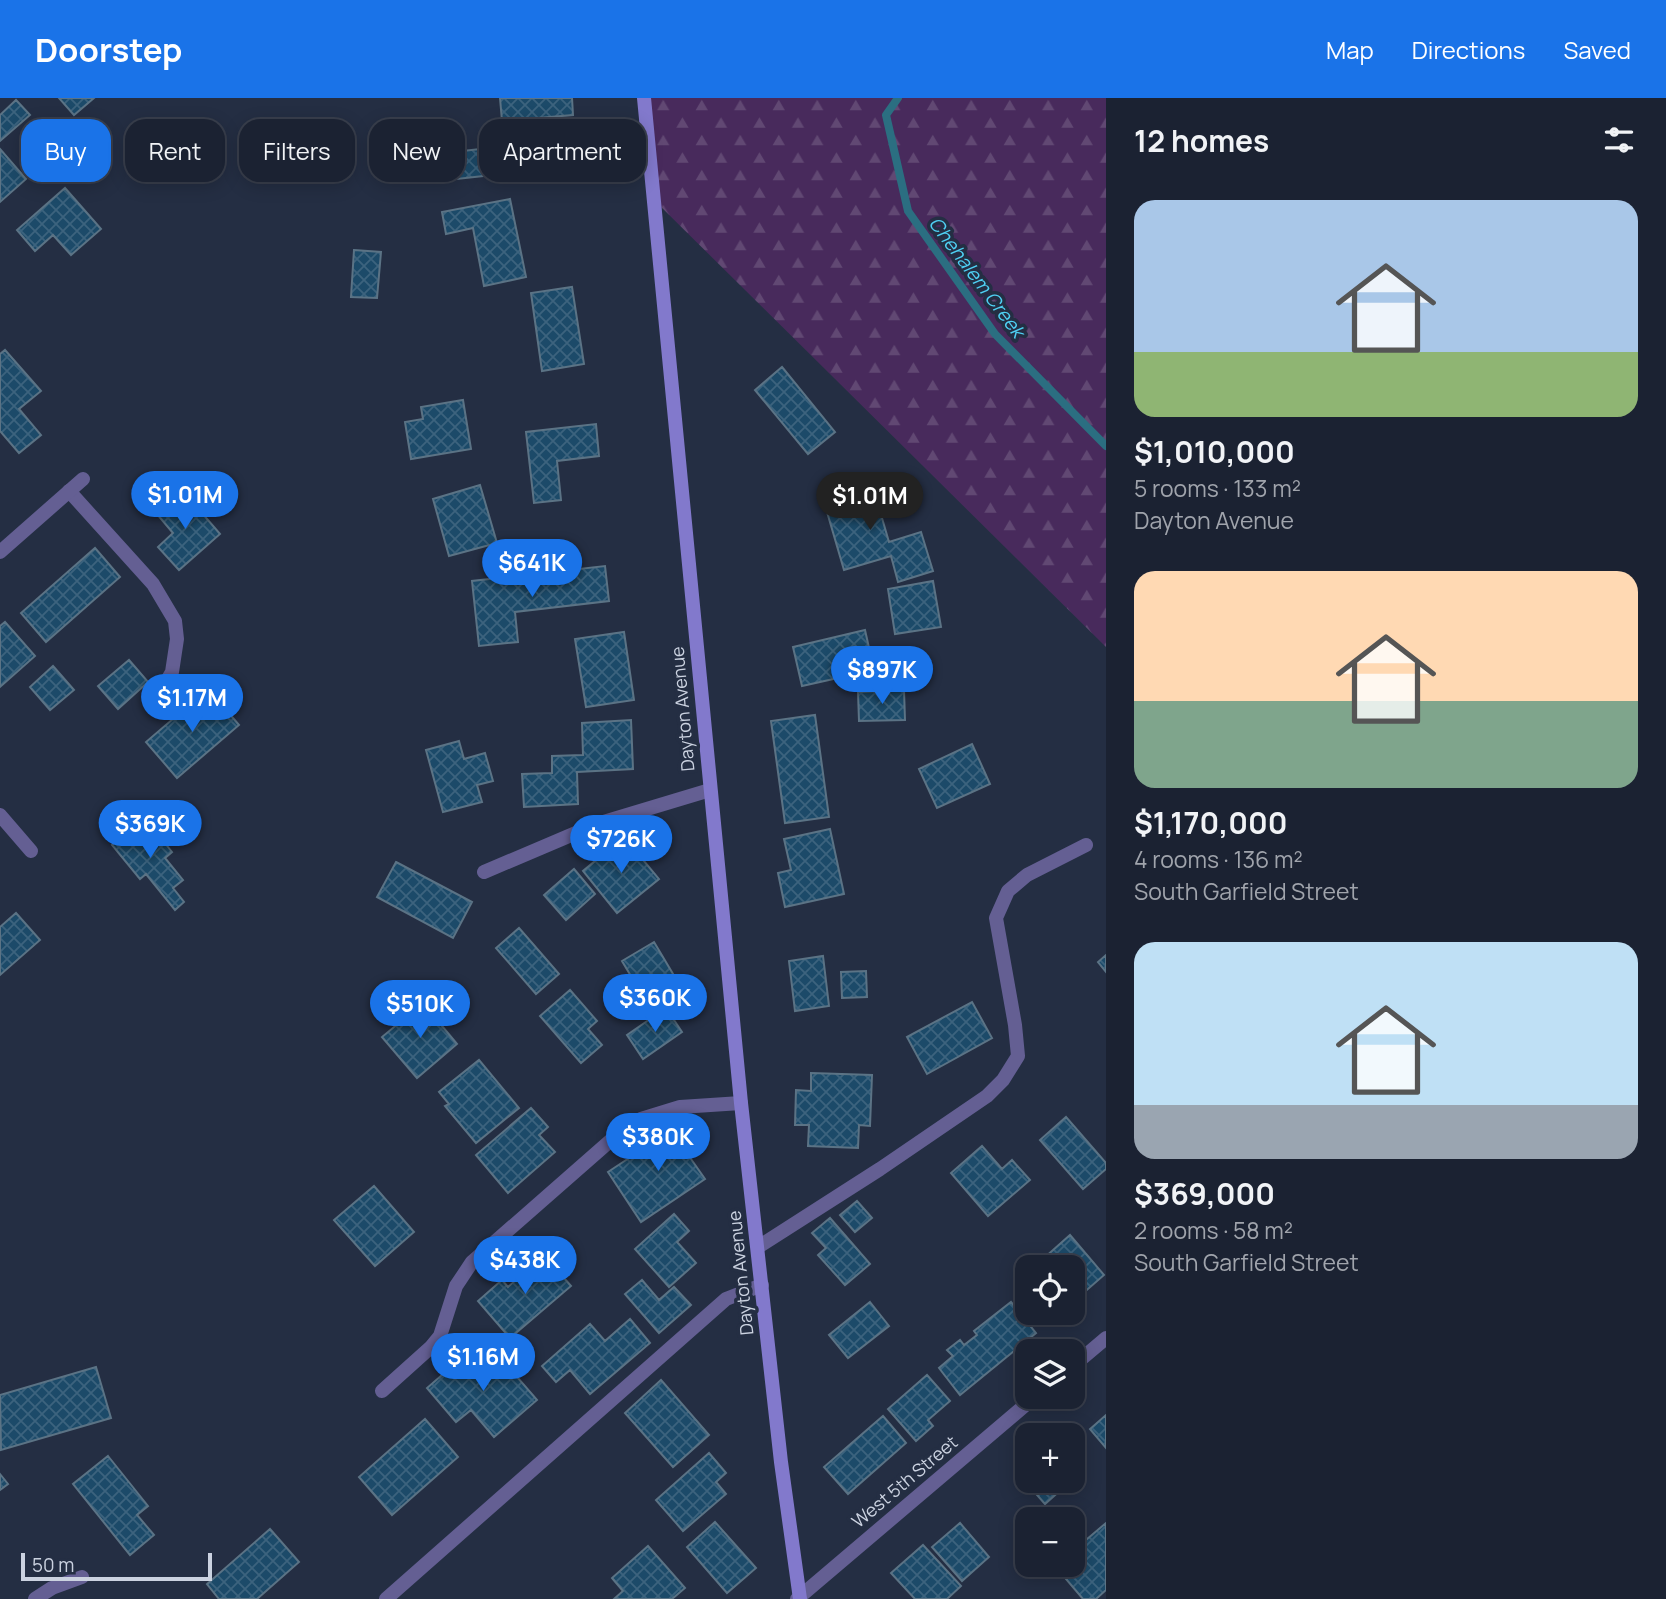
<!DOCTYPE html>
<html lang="en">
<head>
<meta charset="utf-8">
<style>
  :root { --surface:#1b2232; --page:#242a3a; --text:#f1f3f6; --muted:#a0a4ac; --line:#393f4d; --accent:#1a73e8 }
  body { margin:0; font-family:Manrope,sans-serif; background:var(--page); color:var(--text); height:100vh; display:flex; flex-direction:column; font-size:26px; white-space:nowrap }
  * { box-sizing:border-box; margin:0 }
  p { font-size:23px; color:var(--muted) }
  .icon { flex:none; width:38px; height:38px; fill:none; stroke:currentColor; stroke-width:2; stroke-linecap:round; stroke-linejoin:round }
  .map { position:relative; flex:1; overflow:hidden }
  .details { display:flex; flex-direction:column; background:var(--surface); width:560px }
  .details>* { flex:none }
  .guide { position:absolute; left:21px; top:21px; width:665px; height:63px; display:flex; gap:14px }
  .fabs { position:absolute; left:1015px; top:1157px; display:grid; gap:14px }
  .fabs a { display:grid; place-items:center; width:70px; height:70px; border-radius:14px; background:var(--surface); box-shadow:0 4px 18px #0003,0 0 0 2px var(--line); font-size:35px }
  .scale { position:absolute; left:21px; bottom:18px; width:191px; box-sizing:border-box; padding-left:7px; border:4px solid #cbd2e0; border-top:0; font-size:19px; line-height:24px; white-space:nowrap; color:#cbd2e0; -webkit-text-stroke:5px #242e43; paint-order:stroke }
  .price { position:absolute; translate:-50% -60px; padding:0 16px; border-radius:24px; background:var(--accent); color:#fff; font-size:23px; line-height:46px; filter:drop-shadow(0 2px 4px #0008) }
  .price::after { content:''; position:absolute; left:50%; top:42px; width:21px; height:16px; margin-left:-10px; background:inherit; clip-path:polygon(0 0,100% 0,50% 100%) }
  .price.current { background:#222; color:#fff }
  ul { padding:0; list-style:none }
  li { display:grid; align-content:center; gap:14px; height:371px; padding:0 28px }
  li span { display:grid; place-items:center; height:217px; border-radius:21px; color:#555 }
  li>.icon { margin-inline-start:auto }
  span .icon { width:126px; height:126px; fill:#fffc; stroke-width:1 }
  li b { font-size:30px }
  h2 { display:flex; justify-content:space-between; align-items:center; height:84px; padding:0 28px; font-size:30px }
  .pill { padding:0 24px; border-radius:21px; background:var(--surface); box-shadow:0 4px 18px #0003,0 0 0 2px var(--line); font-size:24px; line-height:63px }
  .pill.current { background:var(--accent); color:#fff }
  header { display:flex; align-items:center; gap:42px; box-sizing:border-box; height:98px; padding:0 35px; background:var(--accent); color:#fff }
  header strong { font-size:33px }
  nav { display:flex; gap:38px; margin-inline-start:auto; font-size:24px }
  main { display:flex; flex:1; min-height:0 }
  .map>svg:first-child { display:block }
  .forest { fill:url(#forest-firs) }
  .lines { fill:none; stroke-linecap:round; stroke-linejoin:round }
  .stream { stroke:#2b6e81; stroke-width:8 }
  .building { fill:url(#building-cross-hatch); stroke:#5b7385; stroke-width:2 }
  .lane { stroke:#645f93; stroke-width:14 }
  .street { stroke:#645f93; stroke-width:14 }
  .secondary { stroke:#8279cc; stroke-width:14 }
  .labels { text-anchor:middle; stroke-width:7; stroke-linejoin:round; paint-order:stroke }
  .street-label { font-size:18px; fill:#cbd2e0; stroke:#242e43 }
  .water-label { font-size:19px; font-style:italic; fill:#4fd0f3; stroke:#242e43 }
</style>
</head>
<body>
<header>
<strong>Doorstep</strong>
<nav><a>Map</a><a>Directions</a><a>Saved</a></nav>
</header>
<main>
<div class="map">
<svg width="1106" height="1501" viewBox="0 0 1106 1501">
  <defs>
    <pattern id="forest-firs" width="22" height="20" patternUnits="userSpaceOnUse" patternTransform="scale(1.75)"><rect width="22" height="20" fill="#482a5c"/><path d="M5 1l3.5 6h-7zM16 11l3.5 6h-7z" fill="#614873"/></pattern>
    <pattern id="building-cross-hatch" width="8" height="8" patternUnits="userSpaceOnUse" patternTransform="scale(1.75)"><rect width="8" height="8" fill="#1c4a69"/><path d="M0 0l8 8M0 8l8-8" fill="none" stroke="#3c637e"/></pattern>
  </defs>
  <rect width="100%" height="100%" fill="#242e43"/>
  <path class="forest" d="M639 0H1106V549L654 102Z"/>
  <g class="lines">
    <path class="stream" d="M898 0 886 17 908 113 995 236 1106 348"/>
  </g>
  <path class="building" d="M59 0H94L74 17Z
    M500 0H572L573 17 502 23Z
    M16 2 30 17 0 43V17Z
    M498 49 501 76 448 82 445 55Z
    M0 51 26 81 0 104Z
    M65 90 101 131 71 157 53 137 35 153 17 132Z
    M510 101 526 179 484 188 473 130 446 136 442 114Z
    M354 152 381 154 377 200 351 199Z
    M572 189 584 266 542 273 531 195Z
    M5 252 41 293 19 311 41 337 19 355 0 333V256Z
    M782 269 835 334 808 356 755 292Z
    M463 302 471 351 411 361 405 324 423 321 421 309Z
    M596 326 599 358 557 363 561 402 534 405 526 334Z
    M861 378 869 405 877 403 889 444 921 434 933 473 898 484 891 458 844 472 820 390Z
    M480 387 497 445 449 458 433 401Z
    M183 393 220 436 179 472 158 449 173 435 157 416Z
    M95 450 120 479 46 544 21 515Z
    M605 468 609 503 515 514 518 544 479 548 472 483Z
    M933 483 941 529 895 536 888 491Z
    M5 524 35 558 0 589V528Z
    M865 532 874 572 802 588 793 549Z
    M624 534 634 602 586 609 575 541Z
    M129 562 148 584 118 611 98 588Z
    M53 568 74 592 50 612 30 589Z
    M208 591 239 627 177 680 146 644Z
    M904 592 905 622 859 623 858 594Z
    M815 617 829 719 785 725 771 623Z
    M631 622 633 671 577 674 578 706 524 709 522 676 552 675V658L583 657 582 625Z
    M459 643 464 661 485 655 493 683 477 687 482 704 443 714 426 652Z
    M972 646 990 686 937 710 919 671Z
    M145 720 172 754 165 760 183 782 173 790 184 804 175 812 146 776 140 781 112 747Z
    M830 731 844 796 785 809 778 775 791 772 784 741Z
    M624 739 659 781 617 815 583 773Z
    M396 764 472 804 453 840 377 799Z
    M574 771 595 796 566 822 544 797Z
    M16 815 40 842 0 877V829Z
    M519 830 559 876 536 896 496 850Z
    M654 844 676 881 644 900 622 863Z
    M1106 857V874L1098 864Z
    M823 858 829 908 795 913 789 863Z
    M866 873 867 899 842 900 841 874Z
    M570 892 597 923 588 931 602 947 581 965 540 918Z
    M972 904 992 940 927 976 907 939Z
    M423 905 457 946 417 980 382 939Z
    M666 910 682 934 643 961 627 937Z
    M479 962 519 1010 476 1045 445 1008 449 1006 439 994Z
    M811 975 872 977 870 1028 859 1027 858 1050 808 1048 809 1027H795L796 992 811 993Z
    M531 1010 548 1029 539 1037 555 1054 508 1095 476 1057Z
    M1066 1019 1106 1065V1071L1083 1091 1040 1042Z
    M682 1025 695 1043 684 1051 705 1081 641 1124 608 1074Z
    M982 1048 1002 1071 1012 1062 1030 1082 988 1118 951 1075Z
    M374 1088 414 1134 375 1168 334 1122Z
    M857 1103 872 1120 855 1134 840 1117Z
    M674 1116 689 1133 677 1144 696 1165 669 1189 635 1151Z
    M830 1120 870 1166 845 1187 818 1157 826 1150 812 1135Z
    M1070 1137 1104 1177 1073 1204V1169H1034Z
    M544 1157 571 1188 510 1240 478 1203 502 1182 508 1189Z
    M642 1182 659 1202 674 1189 691 1207 659 1235 625 1196Z
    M870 1204 889 1228 848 1260 829 1237Z
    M1011 1204 1036 1235 960 1297 939 1270 953 1258 947 1252 960 1242 964 1247 977 1237 974 1233Z
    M630 1221 650 1245 590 1296 570 1272 556 1284 542 1268 590 1226 605 1243Z
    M465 1257 479 1273 498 1257 537 1302 494 1339 471 1312 456 1324 427 1290Z
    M96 1269 111 1320 1 1352 0 1297Z
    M927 1277 950 1303 928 1322 933 1328 916 1343 888 1311Z
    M661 1282 709 1337 673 1369 625 1315Z
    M1106 1317V1350L1090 1331Z
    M883 1318 906 1345 848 1396 824 1369Z
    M425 1321 458 1359 392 1417 359 1379Z
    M709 1355 726 1375 716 1384 726 1396 683 1433 656 1402Z
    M108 1358 148 1408 137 1417 154 1437 130 1457 73 1386Z
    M1073 1358 1085 1371 1073 1382Z
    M1027 1365V1382H1072L1045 1406 1017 1374Z
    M0 1376 8 1386 0 1392Z
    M715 1424 756 1470 727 1495 687 1449Z
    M960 1425 989 1459 962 1483 932 1449Z
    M1106 1425V1492L1096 1501H1083L1055 1468 1057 1466H1073V1453Z
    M270 1431 299 1464 257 1501H219L207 1486Z
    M923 1447 961 1488 947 1501H915L891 1475Z
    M648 1448 685 1490 672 1501H614L623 1493 612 1480Z"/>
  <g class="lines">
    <path class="lane" d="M69 393 153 486 175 523 177 541 172 574 156 601
      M484 774 597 726 710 692
      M758 1149 880 1071 987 998 1003 982 1018 958 1015 927 996 820 1008 793 1027 777 1086 747
      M35 1501 52 1490 82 1479
      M386 1501 726 1201 762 1187"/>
    <path class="street" d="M0 454 83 381
      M0 717 31 753
      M1073 1268 1106 1240
      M382 1293 431 1249 440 1238 456 1188 472 1164 610 1043 641 1021 680 1009 741 1005
      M797 1501 1036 1298"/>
    <path class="secondary" d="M644 0 741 1005 781 1364 800 1501"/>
  </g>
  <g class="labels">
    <g class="street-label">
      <text transform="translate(683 611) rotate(-95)" y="6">Dayton Avenue</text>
      <text transform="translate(741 1175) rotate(-96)" y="6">Dayton Avenue</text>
      <text transform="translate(905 1384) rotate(-40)" y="6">West 5th Street</text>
    </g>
    <g class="water-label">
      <text transform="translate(977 179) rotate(53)" y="7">Chehalem Creek</text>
    </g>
  </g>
</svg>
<div class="fabs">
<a><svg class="icon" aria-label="locate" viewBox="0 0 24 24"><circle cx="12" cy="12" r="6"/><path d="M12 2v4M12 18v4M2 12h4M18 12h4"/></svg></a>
<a><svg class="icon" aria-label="layers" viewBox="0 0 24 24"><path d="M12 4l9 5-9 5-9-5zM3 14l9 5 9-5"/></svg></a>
<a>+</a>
<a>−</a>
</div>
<div class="scale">50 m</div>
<b class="price" style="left:185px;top:433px">$1.01M</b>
<b class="price current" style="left:870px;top:434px">$1.01M</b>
<b class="price" style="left:532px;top:501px">$641K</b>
<b class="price" style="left:882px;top:608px">$897K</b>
<b class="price" style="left:192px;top:636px">$1.17M</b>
<b class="price" style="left:150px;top:762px">$369K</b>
<b class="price" style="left:621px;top:777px">$726K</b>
<b class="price" style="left:655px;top:936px">$360K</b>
<b class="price" style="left:420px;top:942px">$510K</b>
<b class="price" style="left:658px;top:1075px">$380K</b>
<b class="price" style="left:525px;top:1198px">$438K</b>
<b class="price" style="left:483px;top:1295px">$1.16M</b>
<div class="guide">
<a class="pill current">Buy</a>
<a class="pill">Rent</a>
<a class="pill">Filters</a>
<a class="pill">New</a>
<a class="pill">Apartment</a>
</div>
</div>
<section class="details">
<h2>12 homes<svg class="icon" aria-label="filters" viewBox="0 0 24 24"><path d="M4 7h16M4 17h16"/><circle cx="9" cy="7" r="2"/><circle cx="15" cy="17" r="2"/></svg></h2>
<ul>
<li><span style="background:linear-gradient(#a9c7e8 70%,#8fb573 0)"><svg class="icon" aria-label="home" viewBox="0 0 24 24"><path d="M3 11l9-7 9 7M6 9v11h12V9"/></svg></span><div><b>$1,010,000</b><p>5 rooms · 133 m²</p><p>Dayton Avenue</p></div></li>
<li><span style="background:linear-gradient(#ffd9b3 60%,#7fa58c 0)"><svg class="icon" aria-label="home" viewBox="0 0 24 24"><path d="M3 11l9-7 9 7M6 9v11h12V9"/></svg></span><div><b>$1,170,000</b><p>4 rooms · 136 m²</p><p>South Garfield Street</p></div></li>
<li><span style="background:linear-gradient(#bfe0f5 75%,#9aa5b1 0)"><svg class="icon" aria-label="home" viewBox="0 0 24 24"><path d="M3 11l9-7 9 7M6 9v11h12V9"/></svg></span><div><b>$369,000</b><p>2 rooms · 58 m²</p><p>South Garfield Street</p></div></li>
</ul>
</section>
</main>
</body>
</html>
